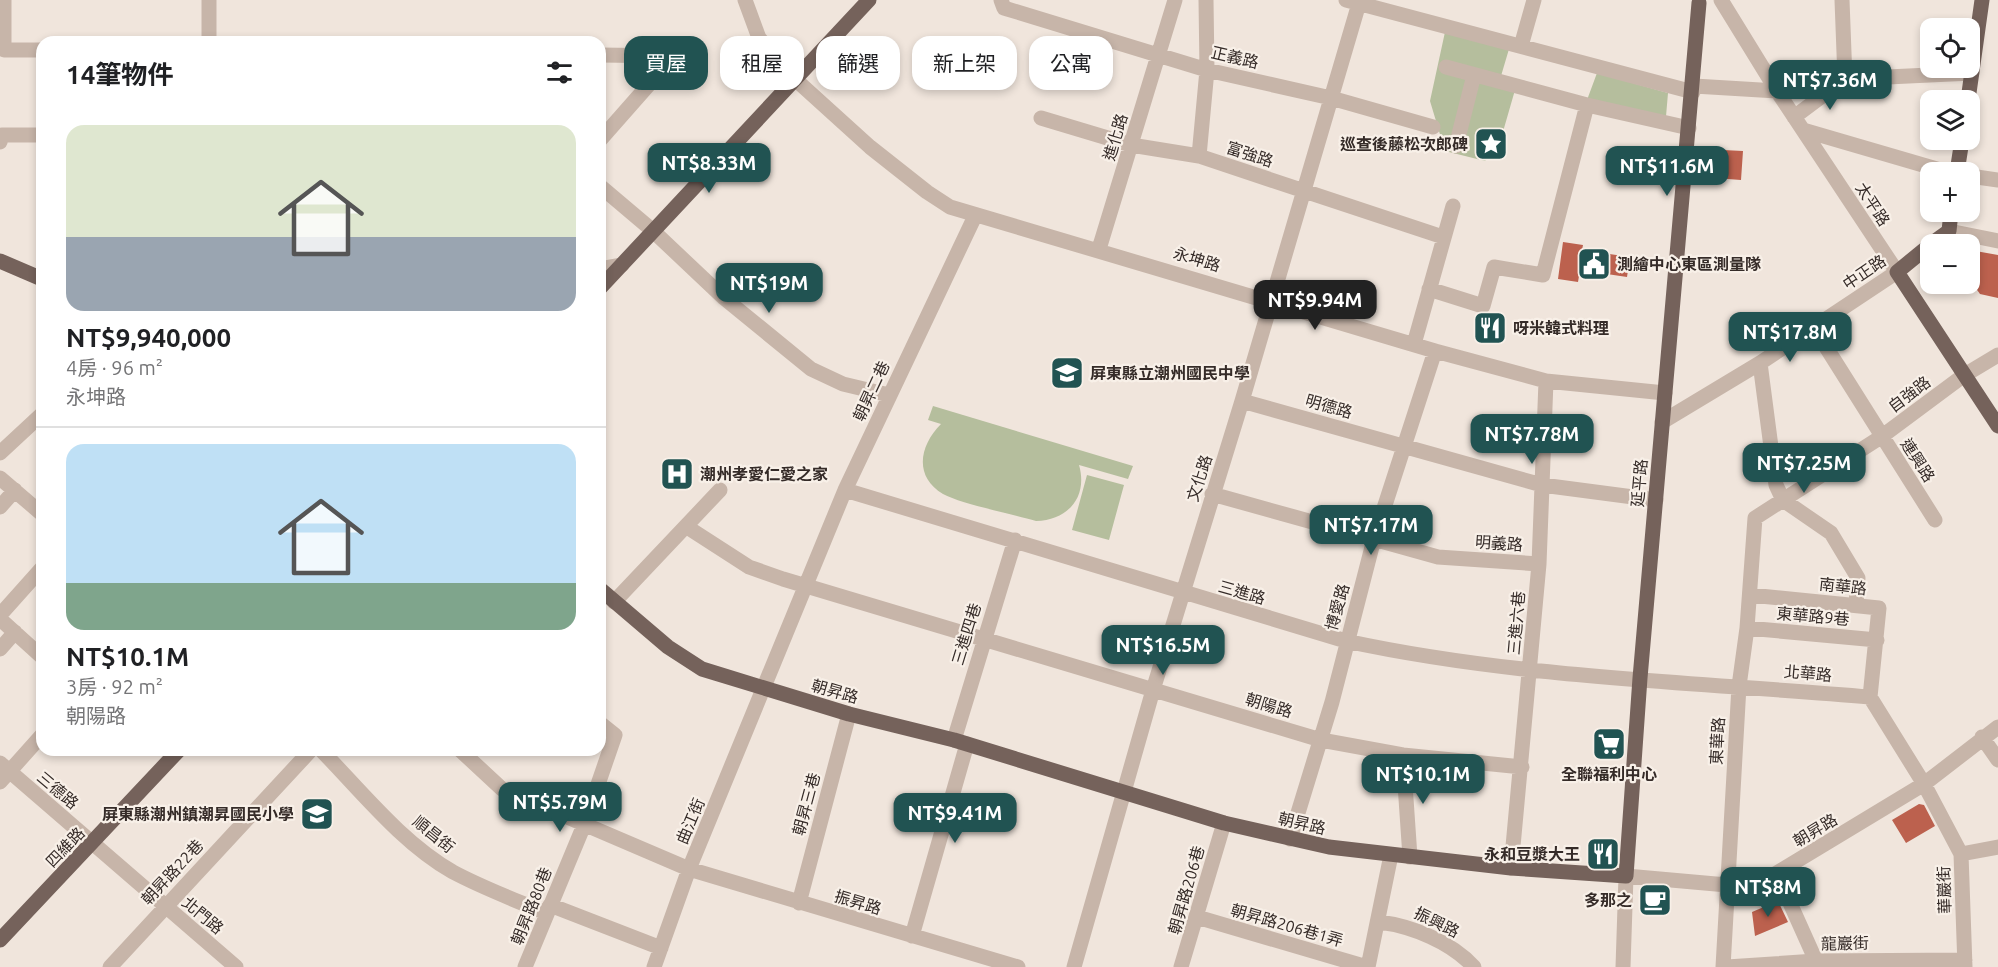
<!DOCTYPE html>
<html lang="zh-TW">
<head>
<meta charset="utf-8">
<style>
  :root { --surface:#fff; --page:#f6f6f6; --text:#202124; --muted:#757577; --line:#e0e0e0; --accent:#215352 }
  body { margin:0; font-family:Ubuntu,"Noto Sans TC",sans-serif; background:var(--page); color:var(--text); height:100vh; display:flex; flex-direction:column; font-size:22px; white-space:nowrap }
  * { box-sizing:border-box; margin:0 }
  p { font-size:20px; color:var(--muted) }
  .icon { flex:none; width:33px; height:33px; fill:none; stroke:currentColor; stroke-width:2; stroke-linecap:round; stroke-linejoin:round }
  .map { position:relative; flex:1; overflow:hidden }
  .drawer { position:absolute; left:36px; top:36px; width:570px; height:720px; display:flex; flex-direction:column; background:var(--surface); border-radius:18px; box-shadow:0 3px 9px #0003 }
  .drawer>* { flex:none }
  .guide { position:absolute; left:624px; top:36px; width:570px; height:54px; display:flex; gap:12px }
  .tools { position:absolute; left:1920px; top:18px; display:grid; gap:12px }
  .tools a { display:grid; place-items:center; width:60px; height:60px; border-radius:12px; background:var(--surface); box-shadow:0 3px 9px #0003; font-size:30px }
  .price { position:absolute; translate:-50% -51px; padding:0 14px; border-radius:12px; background:var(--accent); color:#fff; font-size:20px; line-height:39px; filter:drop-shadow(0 2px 3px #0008) }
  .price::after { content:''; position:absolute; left:50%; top:36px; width:18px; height:14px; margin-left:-9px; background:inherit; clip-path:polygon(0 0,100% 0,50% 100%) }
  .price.current { background:#222; color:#fff }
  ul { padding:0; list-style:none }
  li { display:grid; align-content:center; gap:12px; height:318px; padding:0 30px }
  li+li { border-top:2px solid var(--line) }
  li span { display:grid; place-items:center; height:186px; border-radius:18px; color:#555 }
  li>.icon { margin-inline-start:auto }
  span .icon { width:108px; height:108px; fill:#fffc; stroke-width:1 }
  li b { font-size:26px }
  h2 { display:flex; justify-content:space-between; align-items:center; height:72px; padding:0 30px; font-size:26px }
  .chip { padding:0 21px; border-radius:18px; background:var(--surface); box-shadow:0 3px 9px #0003; font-size:21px; line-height:54px }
  .chip.current { background:var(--accent); color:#fff }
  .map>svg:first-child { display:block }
  .green { fill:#b5be9d }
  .building { fill:#bc614e }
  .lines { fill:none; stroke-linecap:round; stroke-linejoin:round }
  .minor { stroke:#c7b5a9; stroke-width:15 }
  .major { stroke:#75625b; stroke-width:15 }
  .labels { text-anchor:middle; stroke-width:4.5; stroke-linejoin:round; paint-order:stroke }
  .street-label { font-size:16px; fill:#352b28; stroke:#f8f0e8 }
  .poi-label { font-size:16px; font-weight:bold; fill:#352b28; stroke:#f8f0e8; text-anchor:end }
</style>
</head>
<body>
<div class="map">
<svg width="1998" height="967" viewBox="0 0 1998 967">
  <rect width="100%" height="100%" fill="#f0e5dc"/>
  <path class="green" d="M1445 32 1509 49 1501 76 1587 100 1597 73 1668 93 1665 128 1515 90 1498 149 1485 161 1445 151 1430 101Z
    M933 406 1133 466 1128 479 1079 465C1088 496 1069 520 1036 521 1013 514 961 504 943 494 913 476 920 445 941 424L928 420Z
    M1087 475 1124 485 1109 540 1072 530Z"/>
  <path class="building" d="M1703 149 1743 151 1741 180 1701 177Z
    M1563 242 1583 245 1582 250 1630 257 1627 277 1580 270 1578 282 1558 279Z
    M1970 250 1998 255V298L1980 294 1970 280Z
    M1919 804 1924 805 1935 826 1906 843 1892 820Z
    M1778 901 1788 922 1755 936 1752 912Z"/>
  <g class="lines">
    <path class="minor" d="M4 0V50H42
      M745 0 759 38 796 80 870 147 927 192 950 207 1435 351 1546 381 1665 393
      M1001 0 1004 8 1207 70 1331 98 1433 127
      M1346 0 1693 92
      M1842 0 1845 79
      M209 42V0
      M1521 46 1534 0
      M600 55 674 56
      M1446 67 1587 105
      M1694 86 1777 91
      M1794 117 1845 79 1972 73
      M1041 118 1131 145 1199 156 1443 237
      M1803 130 1947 172
      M600 140 674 56
      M0 142 2 135H42
      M1456 146 1474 75
      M1199 156 1207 70 1206 0
      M1970 176 1998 180
      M600 186 652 230 724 298 811 369 843 384 889 395
      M1949 231 1998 241
      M1099 249 1175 0
      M600 269 622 265
      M1429 289 1483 306 1494 267 1543 275 1587 105 1689 128
      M1814 328 1935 520
      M1414 344 1453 206
      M1760 363 1776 485 1783 500 1831 533 1858 578 1856 604
      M1242 401 1542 485 1656 500
      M1662 422 1760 363 1897 272 1777 91 1721 0
      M0 453 42 414
      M0 478 42 514
      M845 490 1346 641C1517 678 1696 682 1870 697L1924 784 1961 854 1965 967
      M1212 494 1438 557 1539 564
      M0 507 15 490
      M687 527 749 567 783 579 1321 740 1403 755 1522 767
      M1750 595 1879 608 1870 697
      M614 602 720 490
      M0 615 42 568
      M0 619 42 657
      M1747 628 1877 640
      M0 649 15 632
      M1982 737 1998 760
      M954 740 1015 540
      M321 750C362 792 402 843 453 872 483 888 515 900 546 913
      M460 750 502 789 689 869 1018 967
      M1403 755 1410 857
      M0 763 236 967
      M0 782 42 735
      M1290 839 1332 702 1374 539 1435 351
      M1961 854 1998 847
      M1511 868 1539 564 1546 381
      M1777 874 1816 961V967
      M799 903 849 714
      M550 905 661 948
      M1197 917 1367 967
      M1379 922C1412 926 1451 942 1474 967
      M912 936 967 744
      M110 967 311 750
      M525 967 584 825 615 735 600 723
      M654 967 689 869 845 490 975 216
      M1074 967 1153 690 1242 401 1360 0
      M1181 967 1224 823
      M1368 967 1391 855
      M1623 967 1626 876 1727 885 1762 882 1924 784 1998 727
      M1723 967 1739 686 1747 628 1755 518 1881 437 1963 376 1998 355
      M1727 967 1816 961 1965 960"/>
    <path class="major" d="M1968 100 1982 0
      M1957 172 1962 140
      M1931 244 1949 231 1951 212
      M1930 245 1897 272 1998 426
      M0 261 42 279
      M600 288 869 0
      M600 589 668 647 702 669 849 714 954 740 1224 823 1329 847 1511 868 1626 876 1640 678 1699 3
      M0 940 179 750"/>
  </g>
  <defs>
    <symbol id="sight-square" viewBox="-11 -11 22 22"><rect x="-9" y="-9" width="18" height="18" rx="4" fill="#215352" stroke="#f8f0e8"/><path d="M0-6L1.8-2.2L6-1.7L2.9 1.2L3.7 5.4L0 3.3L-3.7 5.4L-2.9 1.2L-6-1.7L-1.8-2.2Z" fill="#fff"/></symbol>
    <symbol id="civic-square" viewBox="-11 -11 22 22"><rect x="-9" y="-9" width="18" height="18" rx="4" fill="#215352" stroke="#f8f0e8"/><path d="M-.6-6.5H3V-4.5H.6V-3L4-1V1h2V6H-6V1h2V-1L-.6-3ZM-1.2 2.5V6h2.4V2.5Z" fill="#fff"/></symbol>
    <symbol id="restaurant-square" viewBox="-11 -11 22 22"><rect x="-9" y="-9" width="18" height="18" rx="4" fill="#215352" stroke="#f8f0e8"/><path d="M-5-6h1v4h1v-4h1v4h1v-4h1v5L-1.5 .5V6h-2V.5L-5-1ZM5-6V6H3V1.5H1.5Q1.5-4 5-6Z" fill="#fff"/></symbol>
    <symbol id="school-square" viewBox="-11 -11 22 22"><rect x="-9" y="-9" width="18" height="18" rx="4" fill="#215352" stroke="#f8f0e8"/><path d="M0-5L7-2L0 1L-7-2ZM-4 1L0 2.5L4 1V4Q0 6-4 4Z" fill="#fff"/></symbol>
    <symbol id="hospital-square" viewBox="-11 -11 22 22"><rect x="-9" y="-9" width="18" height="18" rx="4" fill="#215352" stroke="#f8f0e8"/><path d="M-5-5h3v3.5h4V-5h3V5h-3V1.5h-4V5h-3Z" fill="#fff"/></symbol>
    <symbol id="supermarket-square" viewBox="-11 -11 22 22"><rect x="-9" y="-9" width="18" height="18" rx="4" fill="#215352" stroke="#f8f0e8"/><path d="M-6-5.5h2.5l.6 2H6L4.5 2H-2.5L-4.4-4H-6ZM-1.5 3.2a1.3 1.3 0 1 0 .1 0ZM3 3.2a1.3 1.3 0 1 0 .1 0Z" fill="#fff"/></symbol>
    <symbol id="cafe-square" viewBox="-11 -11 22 22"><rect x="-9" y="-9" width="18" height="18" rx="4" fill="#215352" stroke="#f8f0e8"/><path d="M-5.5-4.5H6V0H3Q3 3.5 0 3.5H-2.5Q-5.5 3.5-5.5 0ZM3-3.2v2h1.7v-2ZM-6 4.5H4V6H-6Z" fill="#fff"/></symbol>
  </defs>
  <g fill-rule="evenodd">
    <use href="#sight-square" x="1472" y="125" width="38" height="38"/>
    <use href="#civic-square" x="1575" y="245" width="38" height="38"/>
    <use href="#restaurant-square" x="1471" y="309" width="38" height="38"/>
    <use href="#school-square" x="1048" y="354" width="38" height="38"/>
    <use href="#hospital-square" x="658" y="455" width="38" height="38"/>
    <use href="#supermarket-square" x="1590" y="725" width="38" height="38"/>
    <use href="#school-square" x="298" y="795" width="38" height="38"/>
    <use href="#restaurant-square" x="1584" y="835" width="38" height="38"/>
    <use href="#cafe-square" x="1636" y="881" width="38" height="38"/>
  </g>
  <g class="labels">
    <g class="street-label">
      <text transform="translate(1235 57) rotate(13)" y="6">正義路</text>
      <text transform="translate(1115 137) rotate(-73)" y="6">進化路</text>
      <text transform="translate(1250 154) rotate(18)" y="6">富強路</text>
      <text transform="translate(1873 204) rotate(57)" y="6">太平路</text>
      <text transform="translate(1197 259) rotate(17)" y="6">永坤路</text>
      <text transform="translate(1864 272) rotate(-34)" y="6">中正路</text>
      <text transform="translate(871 391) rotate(-65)" y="6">朝昇二巷</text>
      <text transform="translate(1909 394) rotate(-37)" y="6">自強路</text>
      <text transform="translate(1329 406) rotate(16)" y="6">明德路</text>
      <text transform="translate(1918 460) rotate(57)" y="6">連興路</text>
      <text transform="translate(1199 478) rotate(-72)" y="6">文化路</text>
      <text transform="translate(1639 483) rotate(-85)" y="6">延平路</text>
      <text transform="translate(1499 543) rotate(4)" y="6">明義路</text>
      <text transform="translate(1843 586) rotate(6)" y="6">南華路</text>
      <text transform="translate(1242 592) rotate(16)" y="6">三進路</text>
      <text transform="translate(1337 607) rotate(-74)" y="6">博愛路</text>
      <text transform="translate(1813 616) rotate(5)" y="6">東華路9巷</text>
      <text transform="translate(1516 623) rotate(-85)" y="6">三進六巷</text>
      <text transform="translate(966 634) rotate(-73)" y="6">三進四巷</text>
      <text transform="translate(1808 673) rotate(5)" y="6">北華路</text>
      <text transform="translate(835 691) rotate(16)" y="6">朝昇路</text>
      <text transform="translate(1269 705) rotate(17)" y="6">朝陽路</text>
      <text transform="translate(1717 741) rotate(-87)" y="6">東華路</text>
      <text transform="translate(58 790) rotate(40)" y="6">三德路</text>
      <text transform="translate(806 804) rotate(-75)" y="6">朝昇三巷</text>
      <text transform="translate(690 821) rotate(-67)" y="6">曲江街</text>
      <text transform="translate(1302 823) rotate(13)" y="6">朝昇路</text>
      <text transform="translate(1815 830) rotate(-31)" y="6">朝昇路</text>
      <text transform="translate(434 834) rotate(39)" y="6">順昌街</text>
      <text transform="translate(65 847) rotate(-46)" y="6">四維路</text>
      <text transform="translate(172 872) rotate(-47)" y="6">朝昇路22巷</text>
      <text transform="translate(1186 890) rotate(-74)" y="6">朝昇路206巷</text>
      <text transform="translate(1944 890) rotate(-92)" y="6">華巖街</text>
      <text transform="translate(858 902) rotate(17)" y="6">振昇路</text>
      <text transform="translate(531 906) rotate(-68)" y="6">朝昇路80巷</text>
      <text transform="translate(203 915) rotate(40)" y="6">北門路</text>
      <text transform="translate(1437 922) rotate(26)" y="6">振興路</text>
      <text transform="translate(1287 925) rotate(16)" y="6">朝昇路206巷1弄</text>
      <text transform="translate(1845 943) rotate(-1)" y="6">龍巖街</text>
    </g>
    <g class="poi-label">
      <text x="1468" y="150">巡查後藤松次郎碑</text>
      <text x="1617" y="270" text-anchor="start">測繪中心東區測量隊</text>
      <text x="1513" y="334" text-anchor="start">呀米韓式料理</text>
      <text x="1090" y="379" text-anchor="start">屏東縣立潮州國民中學</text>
      <text x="700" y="480" text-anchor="start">潮州孝愛仁愛之家</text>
      <text x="1609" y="780" text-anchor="middle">全聯福利中心</text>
      <text x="294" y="820">屏東縣潮州鎮潮昇國民小學</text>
      <text x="1580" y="860">永和豆漿大王</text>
      <text x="1632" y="906">多那之</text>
    </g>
  </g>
</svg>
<div class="tools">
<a><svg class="icon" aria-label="locate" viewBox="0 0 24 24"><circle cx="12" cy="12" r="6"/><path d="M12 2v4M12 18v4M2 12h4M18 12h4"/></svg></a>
<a><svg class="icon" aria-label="layers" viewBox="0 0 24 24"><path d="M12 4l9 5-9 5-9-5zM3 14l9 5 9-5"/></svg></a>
<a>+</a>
<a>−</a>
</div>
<b class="price" style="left:1830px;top:111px">NT$7.36M</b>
<b class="price" style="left:709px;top:194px">NT$8.33M</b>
<b class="price" style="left:1667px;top:197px">NT$11.6M</b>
<b class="price" style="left:769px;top:314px">NT$19M</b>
<b class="price current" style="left:1315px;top:331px">NT$9.94M</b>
<b class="price" style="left:1790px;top:363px">NT$17.8M</b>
<b class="price" style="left:1532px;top:465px">NT$7.78M</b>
<b class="price" style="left:1804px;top:494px">NT$7.25M</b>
<b class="price" style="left:1371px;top:556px">NT$7.17M</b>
<b class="price" style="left:1163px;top:676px">NT$16.5M</b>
<b class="price" style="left:1423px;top:805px">NT$10.1M</b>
<b class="price" style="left:560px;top:833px">NT$5.79M</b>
<b class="price" style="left:955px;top:844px">NT$9.41M</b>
<b class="price" style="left:1768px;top:918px">NT$8M</b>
<div class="guide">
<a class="chip current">買屋</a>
<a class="chip">租屋</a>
<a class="chip">篩選</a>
<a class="chip">新上架</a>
<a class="chip">公寓</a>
</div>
<section class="drawer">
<h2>14筆物件<svg class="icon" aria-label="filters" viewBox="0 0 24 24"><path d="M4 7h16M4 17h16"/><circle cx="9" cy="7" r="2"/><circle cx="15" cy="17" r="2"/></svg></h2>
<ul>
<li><span style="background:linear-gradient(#dfe7d0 60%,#9aa5b1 0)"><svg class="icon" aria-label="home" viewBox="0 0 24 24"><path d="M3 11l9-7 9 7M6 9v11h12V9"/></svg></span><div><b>NT$9,940,000</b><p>4房 · 96 m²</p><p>永坤路</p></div></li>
<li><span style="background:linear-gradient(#bfe0f5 75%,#7fa58c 0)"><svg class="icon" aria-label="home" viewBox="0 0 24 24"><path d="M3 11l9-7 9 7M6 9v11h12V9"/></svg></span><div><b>NT$10.1M</b><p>3房 · 92 m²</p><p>朝陽路</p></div></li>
</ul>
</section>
</div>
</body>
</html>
